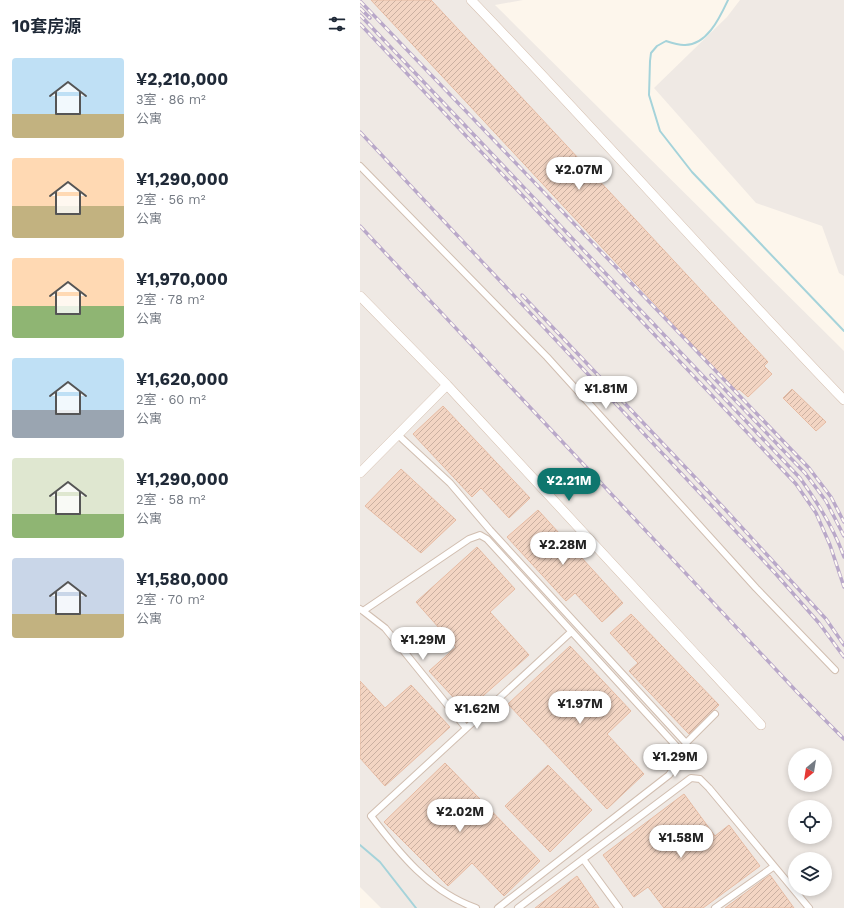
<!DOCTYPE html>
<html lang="zh">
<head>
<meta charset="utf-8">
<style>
  :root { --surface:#fff; --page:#f2f2f3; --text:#1f2937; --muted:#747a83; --accent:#0f766e }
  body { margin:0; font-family:"Work Sans","Noto Sans SC",sans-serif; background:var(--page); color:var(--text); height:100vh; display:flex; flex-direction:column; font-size:15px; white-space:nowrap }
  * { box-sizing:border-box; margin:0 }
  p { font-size:13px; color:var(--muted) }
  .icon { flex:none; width:22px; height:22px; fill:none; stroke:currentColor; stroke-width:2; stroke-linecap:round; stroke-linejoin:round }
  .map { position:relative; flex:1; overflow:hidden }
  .drawer { display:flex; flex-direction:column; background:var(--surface); width:360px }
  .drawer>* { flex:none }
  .needle { width:26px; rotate:210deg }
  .buttons { position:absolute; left:428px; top:748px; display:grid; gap:8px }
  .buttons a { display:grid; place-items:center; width:44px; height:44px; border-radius:50%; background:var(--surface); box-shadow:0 2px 6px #0003; font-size:20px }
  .price { position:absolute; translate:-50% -34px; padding:0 9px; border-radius:14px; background:#fff; color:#222; font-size:13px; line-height:26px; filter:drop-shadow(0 1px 2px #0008) }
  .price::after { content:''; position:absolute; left:50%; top:24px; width:12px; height:9px; margin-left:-6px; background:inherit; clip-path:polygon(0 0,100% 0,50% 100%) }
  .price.current { background:var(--accent); color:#fff }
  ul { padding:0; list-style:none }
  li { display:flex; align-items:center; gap:12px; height:100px; padding:0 12px }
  li span { display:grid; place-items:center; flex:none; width:112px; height:80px; border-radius:4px; color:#555 }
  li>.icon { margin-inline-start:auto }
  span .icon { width:48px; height:48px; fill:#fffc; stroke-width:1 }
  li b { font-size:17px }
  h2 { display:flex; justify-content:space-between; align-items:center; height:48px; padding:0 12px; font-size:17px }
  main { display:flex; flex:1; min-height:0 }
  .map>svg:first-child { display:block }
  .industrial { fill:#efe9e4; fill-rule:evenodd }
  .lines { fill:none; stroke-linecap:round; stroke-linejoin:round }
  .stream { stroke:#a5d3da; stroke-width:2 }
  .building { fill:url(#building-hatch); stroke:#e6bba3 }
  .street-casing { stroke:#d1beb0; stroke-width:8 }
  .secondary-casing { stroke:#d6c0b0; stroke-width:10 }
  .street { stroke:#fff; stroke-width:6 }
  .secondary { stroke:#fff; stroke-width:9 }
  .rail-casing { stroke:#b9a8c9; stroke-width:3.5 }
  .rail { stroke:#fffaf3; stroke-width:2; stroke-dasharray:6; stroke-linecap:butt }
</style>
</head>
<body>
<main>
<section class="drawer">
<h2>10套房源<svg class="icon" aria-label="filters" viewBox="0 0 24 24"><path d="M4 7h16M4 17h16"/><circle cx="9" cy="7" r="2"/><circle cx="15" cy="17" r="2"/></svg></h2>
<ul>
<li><span style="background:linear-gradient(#bfe0f5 70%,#c2b280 0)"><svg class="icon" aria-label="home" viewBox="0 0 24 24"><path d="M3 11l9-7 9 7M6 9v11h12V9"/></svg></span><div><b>¥2,210,000</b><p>3室 · 86 m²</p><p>公寓</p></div></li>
<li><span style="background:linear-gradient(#ffd9b3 60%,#c2b280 0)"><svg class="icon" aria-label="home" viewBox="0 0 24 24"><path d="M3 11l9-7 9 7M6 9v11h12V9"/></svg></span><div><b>¥1,290,000</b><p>2室 · 56 m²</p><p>公寓</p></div></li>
<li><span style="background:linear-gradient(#ffd9b3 60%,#8fb573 0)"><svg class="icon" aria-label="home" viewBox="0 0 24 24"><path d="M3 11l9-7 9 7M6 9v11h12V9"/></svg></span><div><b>¥1,970,000</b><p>2室 · 78 m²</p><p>公寓</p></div></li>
<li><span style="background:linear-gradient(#bfe0f5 65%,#9aa5b1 0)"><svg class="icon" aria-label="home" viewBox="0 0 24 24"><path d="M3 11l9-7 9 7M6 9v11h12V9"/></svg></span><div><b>¥1,620,000</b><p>2室 · 60 m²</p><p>公寓</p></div></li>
<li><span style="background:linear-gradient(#dfe7d0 70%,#8fb573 0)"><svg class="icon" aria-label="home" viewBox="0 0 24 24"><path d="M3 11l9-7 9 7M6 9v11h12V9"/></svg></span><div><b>¥1,290,000</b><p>2室 · 58 m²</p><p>公寓</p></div></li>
<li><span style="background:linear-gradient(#c9d6e8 70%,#c2b280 0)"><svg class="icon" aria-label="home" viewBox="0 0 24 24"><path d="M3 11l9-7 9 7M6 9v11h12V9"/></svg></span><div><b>¥1,580,000</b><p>2室 · 70 m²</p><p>公寓</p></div></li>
</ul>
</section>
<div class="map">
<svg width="484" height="908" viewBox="0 0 484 908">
  <defs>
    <pattern id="building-hatch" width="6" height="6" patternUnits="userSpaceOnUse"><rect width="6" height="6" fill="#f3d5c3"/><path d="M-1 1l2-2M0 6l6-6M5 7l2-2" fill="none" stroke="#cab0a1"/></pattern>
  </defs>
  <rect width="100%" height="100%" fill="#fdf6ec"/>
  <path class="industrial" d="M0 0H163L135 5 484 351V908H21L0 887ZM435 755H465V785H435ZM435 807H465V837H435ZM435 859H465V889H435Z
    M380 0H484V276L479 273 462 226 396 203 294 88 367 17Z"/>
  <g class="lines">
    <path class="stream" d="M368 0C360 17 347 46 324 45 318 45 312 43 306 41L297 46 291 53 290 61 289 95 300 131 332 172 484 331
      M0 845 20 862 56 908"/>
  </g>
  <path class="building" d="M11 0H71L408 362 404 366 412 374 388 397 379 389 376 391Z
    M432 389 466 422 456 431 423 398Z
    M83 406 170 498 149 518 121 488 112 497 53 434Z
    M41 469 96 520 61 553 5 506Z
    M178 510 263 603 242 622 215 593 206 601 147 537Z
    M117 547 155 589 130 612 169 655 106 711 69 671 96 647 56 602Z
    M271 614 359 705 329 734 269 671 278 663 250 633Z
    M210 646 271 711 247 734 284 774 247 809 148 704Z
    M0 681 25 708 51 685 90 727 25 786 0 758Z
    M85 763 180 861 144 896 112 863 88 886 24 822Z
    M188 765 232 810 190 852 145 806Z
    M324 794 355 836 369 825 400 866 343 908H304L288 887 274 897 243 855Z
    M410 875 434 908H365Z
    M217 876 239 908H175Z"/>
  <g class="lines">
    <defs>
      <path id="street" d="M0 166 187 357 396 588 475 670
        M37 434 90 483 130 530 326 743 355 714
        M0 609 3 611 109 539 120 535 127 539 318 748V762L309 775 138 908
        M3 611 25 628 106 728
        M223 859 259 908
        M116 908C70 892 39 853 11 816L211 632
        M158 908 331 778 340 779 349 788 449 908
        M355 908 413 867"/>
      <path id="secondary" d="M111 0C238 132 358 269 484 400
        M0 296 87 385 401 725
        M0 473 87 385"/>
    </defs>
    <use href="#street" class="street-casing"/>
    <use href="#secondary" class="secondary-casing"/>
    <use href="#street" class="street"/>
    <use href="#secondary" class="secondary"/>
    <defs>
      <path id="rail" d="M0 1 449 468 471 497 484 522
        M0 8 10 18
        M0 15 440 478C458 503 474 528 484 557
        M0 24 436 484 456 513 470 545 484 587
        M0 132 415 573 459 623 484 657
        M0 226 437 692 484 739
        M162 295 364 508 466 619 484 645
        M351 375 445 473 466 501 484 536"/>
    </defs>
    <use href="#rail" class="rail-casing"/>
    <use href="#rail" class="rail"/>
  </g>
</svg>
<div class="buttons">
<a><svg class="needle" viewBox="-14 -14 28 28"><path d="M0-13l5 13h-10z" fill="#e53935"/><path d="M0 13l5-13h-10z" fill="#747a83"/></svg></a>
<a><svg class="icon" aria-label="locate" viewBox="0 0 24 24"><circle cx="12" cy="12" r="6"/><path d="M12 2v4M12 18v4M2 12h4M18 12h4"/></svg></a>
<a><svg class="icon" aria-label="layers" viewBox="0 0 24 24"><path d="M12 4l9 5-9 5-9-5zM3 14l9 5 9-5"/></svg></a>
</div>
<b class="price" style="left:219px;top:191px">¥2.07M</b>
<b class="price" style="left:246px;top:410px">¥1.81M</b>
<b class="price current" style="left:209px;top:502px">¥2.21M</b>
<b class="price" style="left:203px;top:566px">¥2.28M</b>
<b class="price" style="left:63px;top:661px">¥1.29M</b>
<b class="price" style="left:220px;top:725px">¥1.97M</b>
<b class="price" style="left:117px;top:730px">¥1.62M</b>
<b class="price" style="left:315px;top:778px">¥1.29M</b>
<b class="price" style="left:100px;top:833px">¥2.02M</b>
<b class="price" style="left:321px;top:859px">¥1.58M</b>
</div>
</main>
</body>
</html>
